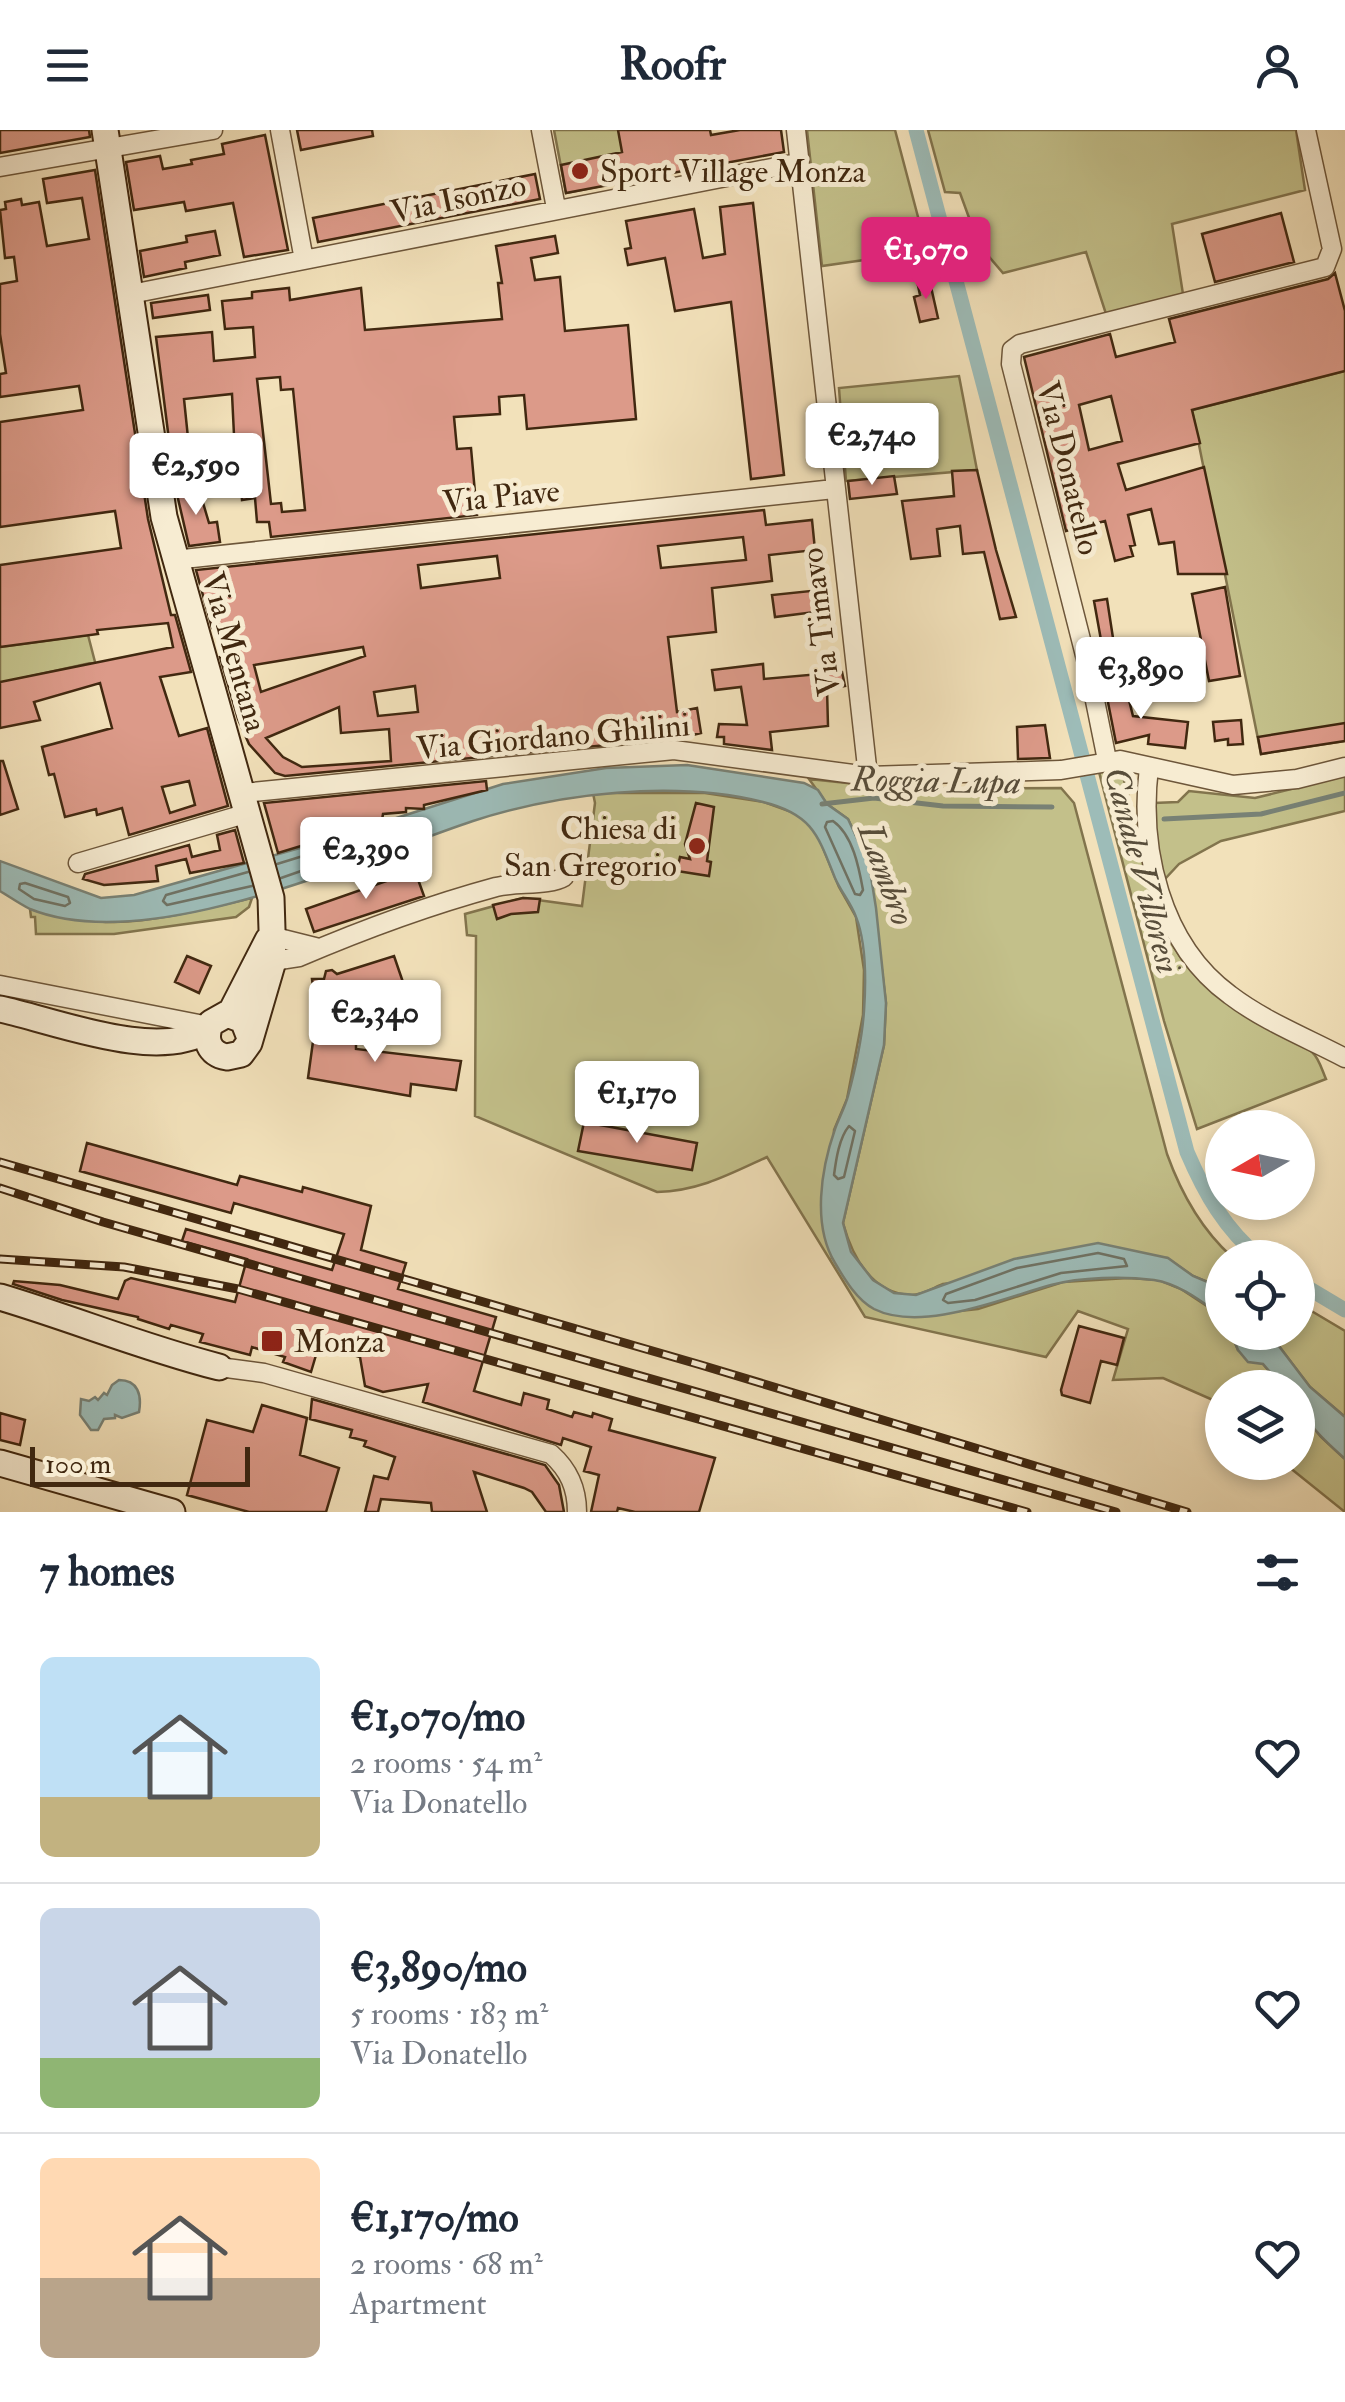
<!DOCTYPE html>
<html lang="en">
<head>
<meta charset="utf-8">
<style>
  :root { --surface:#fff; --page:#f2f2f3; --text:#1f2937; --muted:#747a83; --line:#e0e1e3; --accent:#db2777 }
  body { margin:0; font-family:"IM FELL Double Pica",serif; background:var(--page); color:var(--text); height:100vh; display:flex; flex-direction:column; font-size:38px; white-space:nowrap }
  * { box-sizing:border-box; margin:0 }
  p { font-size:32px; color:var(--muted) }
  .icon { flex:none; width:55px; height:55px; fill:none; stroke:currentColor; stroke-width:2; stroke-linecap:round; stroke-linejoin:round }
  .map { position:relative; height:1382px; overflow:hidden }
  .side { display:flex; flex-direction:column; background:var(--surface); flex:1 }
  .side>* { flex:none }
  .needle { width:65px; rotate:261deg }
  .controls { position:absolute; left:1205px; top:980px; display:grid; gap:20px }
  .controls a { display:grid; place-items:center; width:110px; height:110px; border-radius:50%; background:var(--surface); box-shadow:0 5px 15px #0003; font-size:50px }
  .scale { position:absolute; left:30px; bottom:25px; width:220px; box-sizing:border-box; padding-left:10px; border:5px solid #412810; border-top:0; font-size:28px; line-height:35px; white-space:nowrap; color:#412810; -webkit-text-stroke:8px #f7ecd2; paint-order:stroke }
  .price { position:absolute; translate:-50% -85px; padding:0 22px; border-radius:10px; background:#fff; color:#222; font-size:32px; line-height:65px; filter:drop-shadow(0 2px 5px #0008) }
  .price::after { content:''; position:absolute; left:50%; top:60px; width:30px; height:22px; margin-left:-15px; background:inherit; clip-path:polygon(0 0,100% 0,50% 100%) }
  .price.current { background:var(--accent); color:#fff }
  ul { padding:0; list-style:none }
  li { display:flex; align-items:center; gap:30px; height:250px; padding:0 40px }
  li+li { border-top:2px solid var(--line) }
  li span { display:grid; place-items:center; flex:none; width:280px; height:200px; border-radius:15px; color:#555 }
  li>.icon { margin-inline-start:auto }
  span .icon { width:120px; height:120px; fill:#fffc; stroke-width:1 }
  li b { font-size:42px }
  h2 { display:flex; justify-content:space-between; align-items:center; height:120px; padding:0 40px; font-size:42px }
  header { display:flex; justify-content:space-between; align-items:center; height:130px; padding:0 40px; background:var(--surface); font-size:45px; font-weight:800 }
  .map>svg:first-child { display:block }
  .green { fill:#c3c08a; stroke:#82744d; stroke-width:2.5 }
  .water { fill:#9dbcb8; stroke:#788175; stroke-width:2.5 }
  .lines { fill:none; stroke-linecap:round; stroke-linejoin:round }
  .shore { stroke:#6f7264; stroke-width:2.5 }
  .stream { stroke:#788175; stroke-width:5 }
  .canal { stroke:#9dbcb8; stroke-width:15 }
  .building { fill:#dc9a89; stroke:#412810; stroke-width:2.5; fill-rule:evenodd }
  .street-casing { stroke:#6d563a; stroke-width:21 }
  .secondary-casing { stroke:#412810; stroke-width:29 }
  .street { stroke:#f7ecd2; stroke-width:18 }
  .secondary { stroke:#f7ecd2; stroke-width:25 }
  .rail-casing { stroke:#412810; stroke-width:9 }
  .rail { stroke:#f7ecd2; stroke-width:5; stroke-dasharray:15; stroke-linecap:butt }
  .poi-dot { fill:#8f2418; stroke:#f7ecd2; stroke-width:4 }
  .labels { text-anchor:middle; stroke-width:10; stroke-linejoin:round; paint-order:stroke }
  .poi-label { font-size:32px; fill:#412810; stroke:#f7ecd2; text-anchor:start }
  .street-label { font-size:32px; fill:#412810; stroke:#f7ecd2 }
  .water-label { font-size:35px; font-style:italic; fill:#584d3a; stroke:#f7ecd2 }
</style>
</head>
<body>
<header><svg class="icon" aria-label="menu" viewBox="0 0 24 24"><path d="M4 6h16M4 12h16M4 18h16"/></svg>Roofr<svg class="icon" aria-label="person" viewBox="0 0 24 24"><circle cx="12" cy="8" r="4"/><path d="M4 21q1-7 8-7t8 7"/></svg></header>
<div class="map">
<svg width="1345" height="1382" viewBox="0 0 1345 1382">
  <rect width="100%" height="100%" fill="#f2e1ba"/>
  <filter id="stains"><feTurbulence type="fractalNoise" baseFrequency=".002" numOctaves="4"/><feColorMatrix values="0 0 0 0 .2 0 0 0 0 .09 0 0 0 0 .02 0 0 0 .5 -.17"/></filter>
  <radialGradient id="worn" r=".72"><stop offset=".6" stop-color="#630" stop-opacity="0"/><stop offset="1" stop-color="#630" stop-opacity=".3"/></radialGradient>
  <path class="green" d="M554 0H670L678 41 566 63Z
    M807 0H895L927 121 822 136Z
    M928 0H1296L1305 60 1172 94 1183 164 1106 184 1086 122 1003 143 979 115 960 63 945 62Z
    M1345 241V611L1261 624 1192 280Z
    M959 246 977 340 846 351 839 258Z
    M88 505 95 532 0 553V517Z
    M1098 638 1119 642 1123 647C1144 713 1145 794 1196 846 1229 879 1277 892 1312 922 1319 928 1322 940 1326 949L1197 999 1164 891Z
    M1345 646V681L1221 711 1179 734 1164 750 1154 710V673L1178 672 1189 661 1255 668Z
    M809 649 904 659 1061 658 1074 673 1167 1024C1181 1063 1201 1099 1232 1127L1222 1128V1158L1193 1146 1167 1128 943 1154C933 1158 922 1165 912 1165 872 1165 852 1126 843 1093L884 915 886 873 869 734 848 689 827 674Z
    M593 663H705L764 672 800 685 816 701 839 757 856 787 864 840 863 885 847 969 834 1000 832 1128 923 1185 978 1179 1063 1152 1128 1148 1159 1150 1181 1159 1222 1186V1202L1231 1203 1238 1220 1263 1234 1283 1257 1222 1258V1274L1163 1248 1113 1250 1128 1199 1078 1181 1046 1227 865 1187 767 1027C730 1044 699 1061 657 1062L475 986 476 806 467 805 465 784 523 768 582 776 595 673Z
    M252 768 249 777 236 787 114 804H36L35 787H31L30 779C58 785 86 792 114 792 160 791 208 778 252 768Z
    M1298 1173 1345 1201V1287L1310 1257 1269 1203 1298 1202Z
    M1298 1278 1321 1307 1345 1329V1382L1284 1333 1298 1332Z"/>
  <path class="water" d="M687 635 804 653 818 660 827 674 848 689 869 734 876 778 886 873 884 915 843 1093 851 1122 873 1150 894 1163 916 1165 1014 1129 1098 1113 1168 1128 1193 1146 1222 1158V1186C1202 1172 1180 1154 1154 1150 1123 1146 1081 1147 1051 1155 1003 1168 922 1203 874 1179 857 1170 845 1150 835 1133 812 1095 821 1039 835 999 839 988 845 977 848 966 855 940 862 909 864 881 866 852 867 815 856 787 851 773 841 762 835 748 818 705 812 684 763 672 674 650 559 663 473 691 356 730 149 827 30 779 20 774 10 767 0 761V731L101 768 134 765 321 712 503 654 606 638Z
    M1231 1203H1269L1310 1257 1345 1287V1329C1322 1308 1298 1289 1298 1258L1283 1257 1263 1234 1248 1232 1238 1220Z
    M119 1250C138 1250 142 1265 139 1282L122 1288 115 1285V1288L104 1289 98 1300H91L80 1285 81 1269 89 1271 95 1267 98 1270 104 1263 107 1265 112 1255Z"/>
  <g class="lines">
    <path class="shore" d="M833 691C853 705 859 738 863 760L860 765 855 764 825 697 827 692Z
      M277 734 407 694 413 698 410 703 281 748
      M248 742 166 765 163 771 167 775 252 756
      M25 753 68 767 70 773 65 776 34 769 19 759 20 754Z
      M849 996 855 1001 844 1047 838 1049 834 1045C836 1030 839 1008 849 996Z
      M1098 1123 1124 1129 1127 1136 1061 1143 975 1170 948 1173 943 1170 946 1164 1017 1138Z"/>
    <path class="stream" d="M822 674 874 668 943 676 1052 677
      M1164 689 1261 684 1345 663"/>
    <path class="canal" d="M916 0 1187 1022C1205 1064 1225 1099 1260 1128
      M1298 1152 1345 1180"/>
  </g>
  <path class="building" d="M0 0H89L90 7 0 23Z
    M297 0H372L373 6 301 20Z
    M618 0H710L711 5 740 0H781L784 22 566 63 561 35 622 22Z
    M265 5 288 120 244 127 233 73 186 81 184 72 134 80 126 32 160 26 163 39 192 34 191 30 224 24 222 14Z
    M95 40 148 389 171 485H175L191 542 160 547 179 606 207 598 228 676 129 705 122 678 97 685 96 679 65 687 54 644 49 645 42 617 112 598 100 553 34 572 40 590 0 598V552L173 517 168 493 97 500 98 504 0 517V435L121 418 115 381 0 397V292L83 280 79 256 0 267V244L6 243 0 204V154L17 151 14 127 5 128 0 80 6 79 5 72 21 69 22 75 39 72 47 116 89 109 82 68 47 73 43 49ZM189 651 195 675 170 683 162 657Z
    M535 44 540 69 318 112 313 88Z
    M753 73 784 345 751 349 731 172 675 181 665 128 628 135 625 119 631 118 626 91 694 79 703 128 725 124 720 77Z
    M1281 83 1294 132 1215 152 1202 104Z
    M215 101 220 125 185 132 186 138 144 147 140 121 187 112 186 106Z
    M555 106 558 123 531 128 535 150 560 147 565 201 628 195 636 289 527 299 524 265 499 267 500 284 454 287 457 319 471 318 477 385 271 407 269 392H257L255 368 242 370 239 327 178 335 177 326H171L156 207 212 202 214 231 255 227 253 197 225 199 222 171 252 168V162L289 158 290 170 361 158 365 200 502 189 498 153H502L496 116ZM280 247 281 260 293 259 305 380 282 382 281 373 271 374 257 249ZM232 264 234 305 188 308 184 269Z
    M1335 143 1345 181V241L1192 280 1200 313 1118 334 1126 360 1204 337 1227 444H1178L1174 412 1159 414 1151 379 1128 385 1135 415 1130 416 1133 426 1115 431 1105 391 1066 401 1024 227 1110 204 1116 227 1175 212 1169 189 1328 149ZM1111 266 1122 311 1089 320 1079 275Z
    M929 148 938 188 920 192 914 167 920 165 917 151Z
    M208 165 210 180 153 188 151 173Z
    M977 340 996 420 1016 487 1000 489 984 422 963 424 960 396 937 399 940 426 911 429 902 371 954 366 952 341Z
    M894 346 897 364 850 369 848 351Z
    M198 356 209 393 217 392 220 412 189 416 176 360Z
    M764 380 766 395 812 390 815 420 769 425 772 451 712 458 716 502 668 507 677 582 697 578 701 603 680 608 285 646 275 643 249 614 238 589 220 527 230 525 224 497 212 498 196 440ZM743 407 746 430 661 438 658 416ZM497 426 500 448 421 458 418 435ZM363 517 365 526 261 562 254 535ZM415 556 418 582 378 586 374 562ZM339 577 341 603 389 599 391 631 302 637 283 627 266 608Z
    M1225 457 1240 546 1209 551 1192 464Z
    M820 460 823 481 775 487 772 465Z
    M1107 469 1113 508 1101 510 1094 471Z
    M763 534 764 549 842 542 845 556 827 559 828 596 770 602 772 620 724 614V607H717L719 594 747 595 741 557 715 560 712 540Z
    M1104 552 1125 554 1133 586 1188 592 1185 618 1148 614 1149 605 1116 613Z
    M1241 590 1243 614 1228 615V609L1215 611 1213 592Z
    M1345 593V611L1261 624 1258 607Z
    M1045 595 1050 628 1018 629 1017 597Z
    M0 631H3L18 679 0 685Z
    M486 651 487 660 424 675V679L406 678V682L383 684 382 690 357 699 278 723 264 673Z
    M696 673 714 677 707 731 711 732 709 746 677 741 680 727 690 729 685 714Z
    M235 700 244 733 190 743 186 729 156 736 158 751 104 755 83 749 85 744 189 715 192 727 220 720 217 705Z
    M415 741 424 766 314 802 306 779Z
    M523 768 540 769 538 782 511 784 497 789 493 775Z
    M187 826 211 836 199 863 175 852Z
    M394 826 406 861 317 887 312 849H324L326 841 332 840 337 844Z
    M315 897 356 898V919L461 931 456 960 411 954 410 966 308 948Z
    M584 992 697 1013 692 1040 578 1021Z
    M87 1013 237 1055 240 1046 302 1062 303 1057 371 1076 361 1120 406 1133 398 1159 496 1187 474 1261 521 1275 524 1263 549 1270 547 1279 572 1287 574 1282 592 1287 593 1283 612 1289 609 1300 715 1328 699 1382H635L618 1378 617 1382H591L599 1345 584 1341 591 1317 563 1308 561 1315 423 1272 428 1254 383 1262 365 1256 360 1227 319 1215 311 1242 283 1232 285 1227 252 1217 250 1225 200 1212 203 1204 171 1195 169 1199 138 1189V1187L62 1170 13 1154 14 1151 60 1155 118 1169 125 1151 131 1148 235 1172 247 1129 182 1111 186 1099 332 1140 344 1104 234 1073 231 1083 80 1041Z
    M1079 1196 1124 1208 1117 1235 1101 1231 1090 1273 1062 1265 1061 1260Z
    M312 1269 545 1335 559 1355 564 1382H546L532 1362 524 1358 474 1342 487 1382H432L431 1373 381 1369 378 1382H365L374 1346 388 1349 395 1327 364 1316 366 1311 350 1307 352 1300 310 1289Z
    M262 1275 307 1288 300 1325 339 1338 326 1382H249L187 1365 207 1290 253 1302Z
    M0 1283 25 1290 20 1315 0 1310Z"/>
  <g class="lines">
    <defs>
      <path id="street" d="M280 0 304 130
        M541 0 556 78
        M796 0 868 646
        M0 37 213 0
        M131 164 797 33
        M174 430 834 359
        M1107 630 1089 541 1011 234 1012 220 1020 214 1325 137 1332 119 1306 0
        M1149 637C1139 718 1160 814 1230 865 1264 891 1307 908 1345 928
        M243 663 674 620 868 646 1061 640 1120 630 1233 655 1297 649 1345 637
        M78 733 248 683
        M271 806 319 818
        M264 829 273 831 299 827C362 800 430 775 496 757 517 752 549 756 564 747
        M0 855 209 896
        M219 1237 264 1243 551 1324C569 1340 577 1358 577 1382"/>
      <path id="secondary" d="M105 0 164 387 271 768 273 831 249 913 241 924 227 927C209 924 203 909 211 893L227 884 243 890 250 908
        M0 879C56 891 156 932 207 900
        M230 884 268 810
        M0 1167C74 1189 144 1218 219 1237
        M0 1333 172 1382"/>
    </defs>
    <use href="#street" class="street-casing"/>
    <use href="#secondary" class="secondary-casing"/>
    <use href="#street" class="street"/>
    <use href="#secondary" class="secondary"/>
    <defs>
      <path id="rail" d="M0 1032 701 1235 1187 1382
        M0 1058 103 1092 1116 1382
        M0 1129 124 1137 238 1159 1027 1382"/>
    </defs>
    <use href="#rail" class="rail-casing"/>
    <use href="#rail" class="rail"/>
  </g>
  <g class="poi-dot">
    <circle cx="580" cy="41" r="10"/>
    <circle cx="697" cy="716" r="10"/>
    <rect x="260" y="1199" width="24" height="24" rx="5"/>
  </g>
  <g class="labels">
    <g class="poi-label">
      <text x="600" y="52">Sport Village Monza</text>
      <text x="677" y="709" text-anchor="end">Chiesa di<tspan x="677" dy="37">San Gregorio</tspan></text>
      <text x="294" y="1222">Monza</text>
    </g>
    <g class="street-label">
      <text transform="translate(458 68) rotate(-12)" y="11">Via Isonzo</text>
      <text transform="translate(1069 338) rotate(76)" y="11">Via Donatello</text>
      <text transform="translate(501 366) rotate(-6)" y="11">Via Piave</text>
      <text transform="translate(820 492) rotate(-97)" y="11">Via Timavo</text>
      <text transform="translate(235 522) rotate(74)" y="11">Via Mentana</text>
      <text transform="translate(553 606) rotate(-5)" y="11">Via Giordano Ghilini</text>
    </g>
    <g class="water-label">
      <text transform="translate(936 650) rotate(1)" y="12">Roggia Lupa</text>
      <text transform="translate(1143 740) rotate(75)" y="12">Canale Villoresi</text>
      <text transform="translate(887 744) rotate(70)" y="12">Lambro</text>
    </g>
  </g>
  <rect width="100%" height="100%" filter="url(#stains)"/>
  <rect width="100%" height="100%" fill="url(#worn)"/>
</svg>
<div class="controls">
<a><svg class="needle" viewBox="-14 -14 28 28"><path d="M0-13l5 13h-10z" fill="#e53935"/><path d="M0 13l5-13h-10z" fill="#747a83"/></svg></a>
<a><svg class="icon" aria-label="locate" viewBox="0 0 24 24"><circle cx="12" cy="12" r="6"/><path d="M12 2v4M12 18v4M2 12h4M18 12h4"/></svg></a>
<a><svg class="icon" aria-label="layers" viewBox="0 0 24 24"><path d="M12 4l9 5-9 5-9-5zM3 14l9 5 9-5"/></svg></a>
</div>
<div class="scale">100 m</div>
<b class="price current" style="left:926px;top:172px">€1,070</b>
<b class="price" style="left:872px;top:358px">€2,740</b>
<b class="price" style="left:196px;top:388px">€2,590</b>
<b class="price" style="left:1141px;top:592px">€3,890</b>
<b class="price" style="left:366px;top:772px">€2,390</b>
<b class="price" style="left:375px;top:935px">€2,340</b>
<b class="price" style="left:637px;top:1016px">€1,170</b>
</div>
<section class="side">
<h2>7 homes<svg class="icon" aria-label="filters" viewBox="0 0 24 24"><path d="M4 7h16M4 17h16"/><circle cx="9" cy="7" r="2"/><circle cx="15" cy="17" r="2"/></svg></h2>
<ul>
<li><span style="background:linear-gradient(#bfe0f5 70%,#c2b280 0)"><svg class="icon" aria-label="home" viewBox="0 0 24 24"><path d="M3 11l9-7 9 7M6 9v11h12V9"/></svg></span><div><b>€1,070/mo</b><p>2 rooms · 54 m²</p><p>Via Donatello</p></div><svg class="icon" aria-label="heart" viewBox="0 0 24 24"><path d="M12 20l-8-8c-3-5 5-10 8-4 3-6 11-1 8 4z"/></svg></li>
<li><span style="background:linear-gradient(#c9d6e8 75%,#8fb573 0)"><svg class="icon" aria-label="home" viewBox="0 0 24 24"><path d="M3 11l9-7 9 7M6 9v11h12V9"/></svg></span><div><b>€3,890/mo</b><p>5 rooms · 183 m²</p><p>Via Donatello</p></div><svg class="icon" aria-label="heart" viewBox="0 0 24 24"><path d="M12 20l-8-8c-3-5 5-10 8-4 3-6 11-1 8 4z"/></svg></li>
<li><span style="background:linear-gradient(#ffd9b3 60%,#b9a48a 0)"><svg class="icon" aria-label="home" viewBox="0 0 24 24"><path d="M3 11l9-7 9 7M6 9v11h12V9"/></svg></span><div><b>€1,170/mo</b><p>2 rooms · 68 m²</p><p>Apartment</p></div><svg class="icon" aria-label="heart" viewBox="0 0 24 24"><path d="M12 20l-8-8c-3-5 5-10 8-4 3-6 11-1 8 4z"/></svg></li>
</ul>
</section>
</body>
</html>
